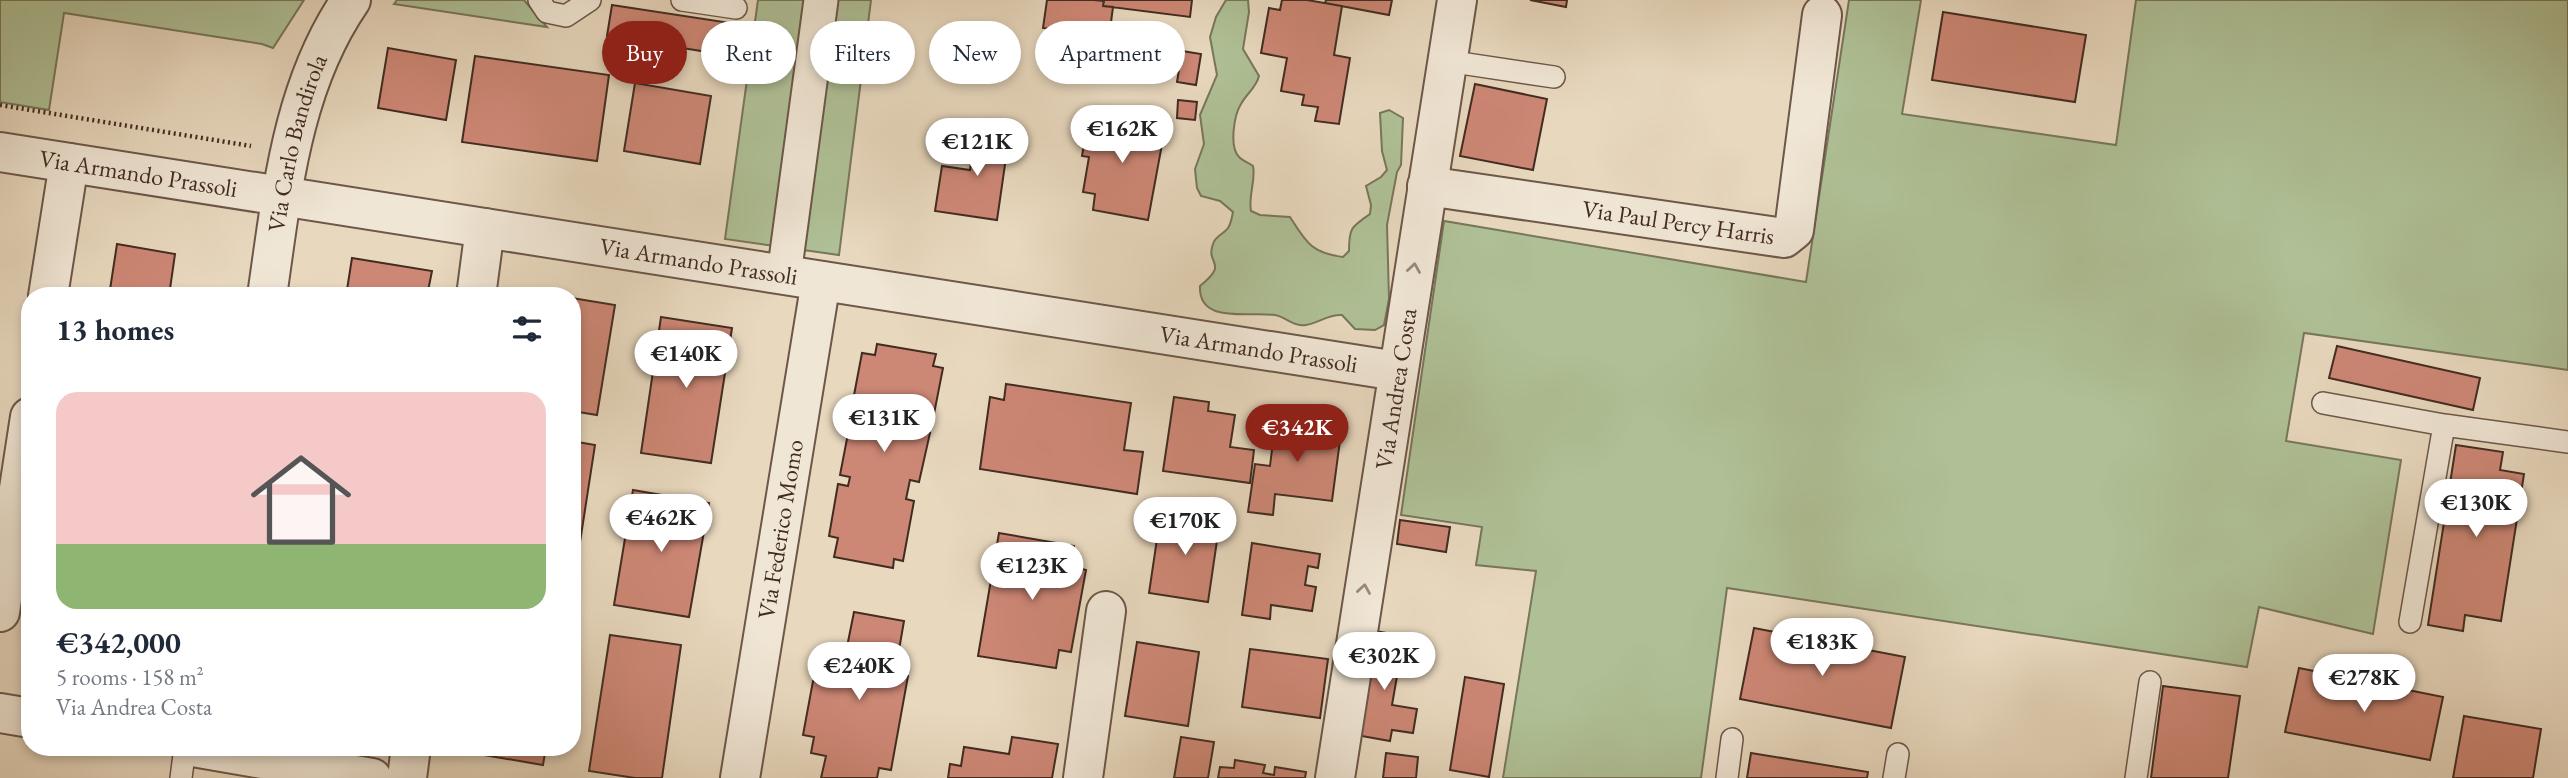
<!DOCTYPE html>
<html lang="en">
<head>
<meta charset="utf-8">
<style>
  :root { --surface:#fff; --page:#f2f2f3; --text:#1f2937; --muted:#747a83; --accent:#8f2418 }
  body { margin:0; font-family:"EB Garamond",serif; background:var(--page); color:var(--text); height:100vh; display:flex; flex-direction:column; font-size:26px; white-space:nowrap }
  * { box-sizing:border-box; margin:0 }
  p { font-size:23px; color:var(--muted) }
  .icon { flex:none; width:38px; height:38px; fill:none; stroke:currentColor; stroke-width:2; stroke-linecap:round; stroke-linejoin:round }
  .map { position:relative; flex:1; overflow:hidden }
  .side { position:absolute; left:21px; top:287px; width:560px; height:469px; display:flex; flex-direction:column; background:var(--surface); border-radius:28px; box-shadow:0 4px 10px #0003 }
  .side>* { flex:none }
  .top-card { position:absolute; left:602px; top:21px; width:665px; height:63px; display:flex; gap:14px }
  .price { position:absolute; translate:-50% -60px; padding:0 16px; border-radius:24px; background:#fff; color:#222; font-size:23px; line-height:46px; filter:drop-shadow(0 2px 4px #0008) }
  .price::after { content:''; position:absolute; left:50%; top:42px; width:21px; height:16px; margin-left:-10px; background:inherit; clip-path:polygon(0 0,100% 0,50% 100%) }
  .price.active { background:var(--accent); color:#fff }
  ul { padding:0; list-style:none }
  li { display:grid; align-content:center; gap:14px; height:371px; padding:0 35px }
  li span { display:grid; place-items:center; height:217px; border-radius:21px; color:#555 }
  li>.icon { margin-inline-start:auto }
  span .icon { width:126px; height:126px; fill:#fffc; stroke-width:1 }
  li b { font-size:30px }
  h2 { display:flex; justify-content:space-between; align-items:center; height:84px; padding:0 35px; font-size:30px }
  .chip { padding:0 24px; border-radius:32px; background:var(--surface); box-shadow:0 4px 10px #0003; font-size:24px; line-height:63px }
  .chip.active { background:var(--accent); color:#fff }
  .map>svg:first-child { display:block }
  .green { fill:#afc096; stroke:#78765c; stroke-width:2 }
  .building { fill:#cd8775; stroke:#422c22; stroke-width:2 }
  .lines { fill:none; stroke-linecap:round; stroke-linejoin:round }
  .service-casing { stroke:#6c5749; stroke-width:24 }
  .pedestrian-casing { stroke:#6c5749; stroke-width:37 }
  .minor-casing { stroke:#6c5749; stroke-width:42 }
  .path { stroke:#422c22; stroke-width:4.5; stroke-dasharray:2 3.5; stroke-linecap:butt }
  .service { stroke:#f0e6d5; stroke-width:21 }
  .pedestrian { stroke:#f0e6d5; stroke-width:33 }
  .minor { stroke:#f0e6d5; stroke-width:38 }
  .oneway { stroke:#99897c }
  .labels { text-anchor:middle; stroke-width:7; stroke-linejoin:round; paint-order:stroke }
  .street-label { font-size:24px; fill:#422c22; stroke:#f0e6d5 }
</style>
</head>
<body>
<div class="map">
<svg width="2568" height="778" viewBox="0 0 2568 778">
  <rect width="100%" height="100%" fill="#e8d8be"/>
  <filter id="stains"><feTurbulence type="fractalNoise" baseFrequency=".00286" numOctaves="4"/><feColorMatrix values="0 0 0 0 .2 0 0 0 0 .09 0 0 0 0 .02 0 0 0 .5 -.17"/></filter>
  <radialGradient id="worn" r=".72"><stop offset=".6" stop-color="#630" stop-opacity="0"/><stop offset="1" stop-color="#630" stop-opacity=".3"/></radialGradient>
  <path class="green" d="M0 0H304L273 48 262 44 64 13 49 110 0 102Z
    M397 0H524L547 27 394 4Z
    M758 0H871L839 255 725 239Z
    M1226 0H1248L1249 12 1243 49 1259 76C1256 88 1247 93 1241 104 1234 115 1229 147 1239 157 1243 161 1249 163 1253 166 1256 181 1248 195 1251 211L1260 215 1290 217C1306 242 1311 253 1343 257L1349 251C1349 228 1351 227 1370 214L1371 205 1366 186 1381 177 1387 170 1382 151 1380 113 1389 110 1403 118 1401 165 1397 172 1387 225 1389 299 1384 325 1375 330 1355 329 1342 315C1328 314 1319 323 1306 325 1294 327 1286 317 1275 315 1250 311 1198 325 1200 286 1230 262 1205 265 1213 244 1215 236 1224 234 1228 228 1231 224 1232 217 1233 212L1220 201 1201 196 1197 188 1195 169 1204 144 1200 115 1217 75 1210 37 1216 17Z
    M1849 0H1921L1902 114 2116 145 2136 0H2568V370L2304 333 2286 441 2401 460 2373 634 2259 607 2247 667 1727 588 1701 778H1503L1536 571 1476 565 1482 527 1401 515 1444 221 1806 282Z"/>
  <path class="building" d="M1047 0H1094L1104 1 1103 6 1113 7 1109 38 1043 28Z
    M1104 0H1192L1190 17 1103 6Z
    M1282 0H1307L1342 6 1334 55 1350 58 1339 124 1315 121 1318 107 1302 105 1304 95 1281 91 1287 58 1261 53 1269 8 1280 10Z
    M1326 0H1392L1389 15 1325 3Z
    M1530 0H1567L1566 7Z
    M612 5 750 26 745 58 607 36Z
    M1943 12 2086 35 2075 102 1932 80Z
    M388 48 456 60 446 120 378 108Z
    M1182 51 1201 54 1196 85 1177 82Z
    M475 56 609 75 597 161 462 142Z
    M635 83 711 96 700 164 624 151Z
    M1475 84 1547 99 1533 170 1460 156Z
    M1178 100 1197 102 1195 120 1177 118Z
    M1089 115 1165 128 1148 220 1093 210 1095 194 1083 192 1089 157 1082 156Z
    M977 124 1010 130 997 220 935 211 942 166 970 170Z
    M117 244 175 254 169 296H109Z
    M352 258 432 271 427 296H346Z
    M572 298 615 305 597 415 572 411Z
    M661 317 732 328 711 463 641 453Z
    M877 344 936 354 933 366 943 368 934 414 924 413 920 432 930 433 919 482 910 480 906 499 914 501 903 561 894 559 893 568 834 557 838 538 829 536 838 484 848 486 850 477 840 475 851 418 862 420 863 413 851 411 862 353 875 355Z
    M2337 346 2480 378 2473 410 2329 378Z
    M1006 384 1131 403 1124 450 1143 452 1137 494 980 469 990 397 1004 400Z
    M1174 397 1209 402 1208 411 1235 415 1230 447 1254 450 1250 483 1163 471Z
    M1276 417 1342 425 1332 501 1275 494 1273 515 1248 512 1255 464 1270 466Z
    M572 441 595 445 572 594Z
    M2456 445 2503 452 2500 470 2524 474 2501 621 2465 615 2463 631 2428 625Z
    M633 490 709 503 689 617 614 605Z
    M1161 512 1220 520 1208 602 1149 593Z
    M1400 520 1450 527 1446 552 1397 544Z
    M999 533 1074 546 1070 566 1086 570 1071 652 1059 650 1056 668 978 656Z
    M1252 543 1320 554 1318 568 1308 566 1305 585 1316 587 1312 611 1271 605 1270 619 1242 615Z
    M854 612 904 621 895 673 908 676 891 770 879 768 877 778H821L826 756 811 753 814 737 803 735 813 681 821 682 824 665 837 667 841 646 847 647Z
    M1754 628 1905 657 1891 728 1740 699Z
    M1375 631 1404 636 1392 705 1417 709 1413 733 1392 730 1390 741 1356 735Z
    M610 635 681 645 662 778H635L589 771Z
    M1137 642 1199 652 1188 726 1125 716Z
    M1250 649 1328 659 1320 718 1242 707Z
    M2299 668 2443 697 2430 760 2285 732Z
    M1465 677 1504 684 1489 777 1450 770Z
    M2163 686 2240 696 2228 778H2151Z
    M2464 716 2541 729 2533 778H2453Z
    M1012 737 1058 744 1052 778H948L950 764 961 766 964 747 1009 754Z
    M1181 737 1214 742 1208 778H1174Z
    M473 747H546L543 765 472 753Z
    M1386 753 1418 757 1416 778H1383Z
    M1751 753 1868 772 1867 778H1747Z
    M1235 760 1265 765 1263 773 1274 775 1275 767 1306 772 1305 778H1218L1220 767 1234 768Z"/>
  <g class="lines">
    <defs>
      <path id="service" d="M539 0 547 12 566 16 590 0
        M682 0 736 8
        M1447 61 1554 77
        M2323 403 2444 425 2568 442
        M2410 622 2444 425
        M181 778 185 747
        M1727 778 1732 739
        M1894 778 1898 754
        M2136 778 2150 682"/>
      <path id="pedestrian" d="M784 275 821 0"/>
      <g id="minor">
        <path id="s1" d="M0 152 1397 371"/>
        <path id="s2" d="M1427 186 1784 238 1794 230 1822 15"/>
        <path d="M48 296 69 163"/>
        <path id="s3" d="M267 296C282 194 291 87 351 0"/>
        <path d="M476 296 485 228"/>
        <path d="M0 612 30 417"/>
        <path d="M0 713 30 718"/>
        <path d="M193 747 372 778"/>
        <path d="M407 778 411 747"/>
        <path id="s4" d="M740 778 821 281"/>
        <path d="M1083 778 1106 611"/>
        <path id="s5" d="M1335 778 1457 0"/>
      </g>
    </defs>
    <use href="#service" class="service-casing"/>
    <use href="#pedestrian" class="pedestrian-casing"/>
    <use href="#minor" class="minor-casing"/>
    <path class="path" d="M0 105 251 146"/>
    <use href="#service" class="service"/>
    <use href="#pedestrian" class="pedestrian"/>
    <use href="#minor" class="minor"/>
  </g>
  <defs><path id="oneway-chevron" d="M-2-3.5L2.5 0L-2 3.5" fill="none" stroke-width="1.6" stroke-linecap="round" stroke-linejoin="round" transform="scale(1.75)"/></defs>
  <g class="oneway">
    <use href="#oneway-chevron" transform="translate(1414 268) rotate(-81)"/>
    <use href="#oneway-chevron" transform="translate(1364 589) rotate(-81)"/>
  </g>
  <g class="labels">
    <g class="street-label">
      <text dy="8" stroke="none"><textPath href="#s3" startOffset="156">Via Carlo Bandirola</textPath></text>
      <text dy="8" stroke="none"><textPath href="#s1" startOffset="140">Via Armando Prassoli</textPath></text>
      <text dy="8" stroke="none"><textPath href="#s2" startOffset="254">Via Paul Percy Harris</textPath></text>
      <text dy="8" stroke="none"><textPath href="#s1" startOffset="707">Via Armando Prassoli</textPath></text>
      <text dy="8" stroke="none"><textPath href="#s1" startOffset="1274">Via Armando Prassoli</textPath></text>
      <text dy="8" stroke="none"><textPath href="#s5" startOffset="394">Via Andrea Costa</textPath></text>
      <text dy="8" stroke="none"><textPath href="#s4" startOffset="252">Via Federico Momo</textPath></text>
    </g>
  </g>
  <rect width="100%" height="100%" filter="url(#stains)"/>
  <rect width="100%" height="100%" fill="url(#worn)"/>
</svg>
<b class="price" style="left:1122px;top:165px">€162K</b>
<b class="price" style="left:977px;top:178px">€121K</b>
<b class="price" style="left:686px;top:390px">€140K</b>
<b class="price" style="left:884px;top:454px">€131K</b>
<b class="price active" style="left:1297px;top:464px">€342K</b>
<b class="price" style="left:2476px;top:539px">€130K</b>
<b class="price" style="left:661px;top:554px">€462K</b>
<b class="price" style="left:1185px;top:557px">€170K</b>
<b class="price" style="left:1032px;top:602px">€123K</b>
<b class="price" style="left:1822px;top:678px">€183K</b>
<b class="price" style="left:1384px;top:692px">€302K</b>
<b class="price" style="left:859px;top:702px">€240K</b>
<b class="price" style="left:2364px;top:714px">€278K</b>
<div class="top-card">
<a class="chip active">Buy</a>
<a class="chip">Rent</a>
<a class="chip">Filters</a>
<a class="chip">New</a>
<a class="chip">Apartment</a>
</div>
<section class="side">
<h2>13 homes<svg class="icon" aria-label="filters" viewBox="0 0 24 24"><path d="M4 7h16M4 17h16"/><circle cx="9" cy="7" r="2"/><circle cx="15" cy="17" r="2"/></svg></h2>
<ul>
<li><span style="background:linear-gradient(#f6c9c9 70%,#8fb573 0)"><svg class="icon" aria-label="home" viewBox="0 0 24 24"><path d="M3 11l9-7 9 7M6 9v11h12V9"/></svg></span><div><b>€342,000</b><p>5 rooms · 158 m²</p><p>Via Andrea Costa</p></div></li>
</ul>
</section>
</div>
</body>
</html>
